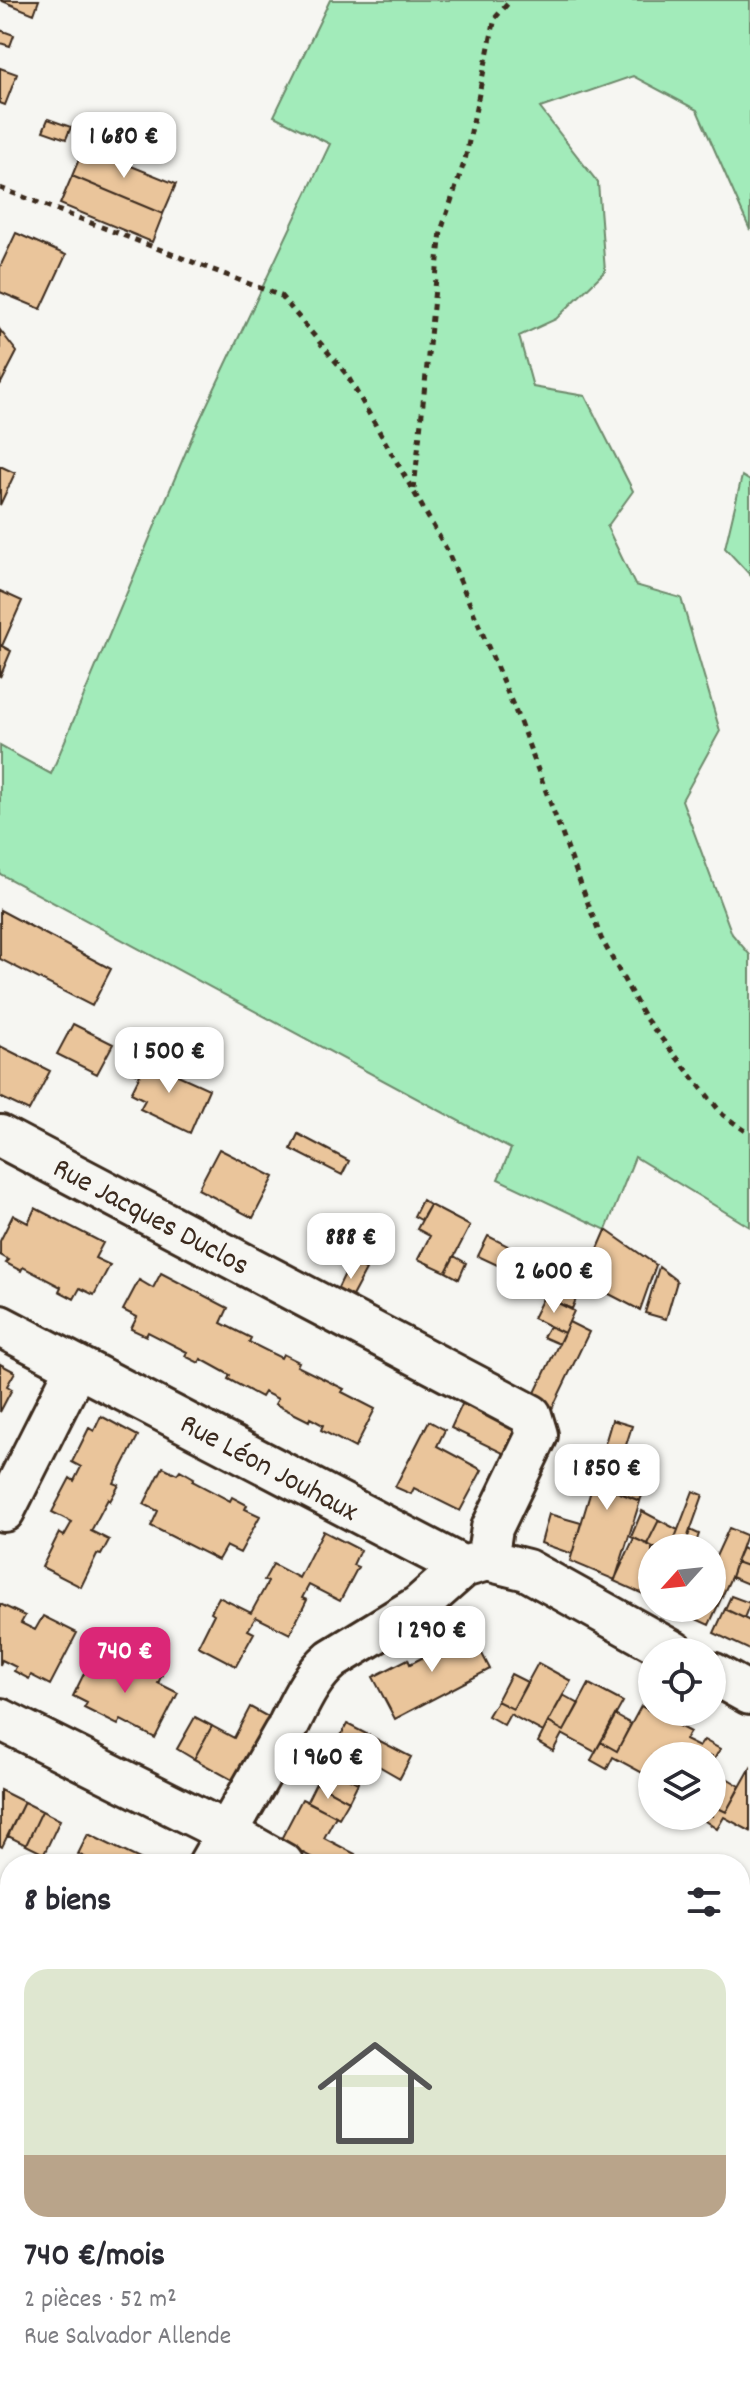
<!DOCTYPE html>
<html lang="fr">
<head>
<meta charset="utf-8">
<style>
  :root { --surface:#fff; --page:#f2f2f3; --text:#2b2b33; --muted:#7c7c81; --accent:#db2777 }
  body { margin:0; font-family:Dekko,sans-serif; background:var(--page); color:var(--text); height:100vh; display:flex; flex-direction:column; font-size:30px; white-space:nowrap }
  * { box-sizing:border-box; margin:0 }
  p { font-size:26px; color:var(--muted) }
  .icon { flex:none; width:44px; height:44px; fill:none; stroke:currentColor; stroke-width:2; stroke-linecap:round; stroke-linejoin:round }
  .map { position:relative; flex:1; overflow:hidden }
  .drawer { position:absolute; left:0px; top:1854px; width:750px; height:536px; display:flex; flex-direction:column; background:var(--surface); border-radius:32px 32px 0 0; box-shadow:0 2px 6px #0004 }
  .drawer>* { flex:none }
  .needle { width:52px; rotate:243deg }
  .tools { position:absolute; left:638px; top:1534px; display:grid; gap:16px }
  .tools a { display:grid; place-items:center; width:88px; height:88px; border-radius:50%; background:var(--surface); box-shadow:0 2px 6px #0004; font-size:40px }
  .price { position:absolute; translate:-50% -68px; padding:0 18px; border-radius:16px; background:#fff; color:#222; font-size:26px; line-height:52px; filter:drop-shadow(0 2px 4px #0008) }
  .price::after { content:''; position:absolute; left:50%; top:48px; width:24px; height:18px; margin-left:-12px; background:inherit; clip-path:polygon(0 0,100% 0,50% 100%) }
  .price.current { background:var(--accent); color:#fff }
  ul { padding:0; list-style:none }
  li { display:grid; align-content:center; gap:16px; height:424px; padding:0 24px }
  li span { display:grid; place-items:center; height:248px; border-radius:24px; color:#555 }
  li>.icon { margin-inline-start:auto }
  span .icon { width:144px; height:144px; fill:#fffc; stroke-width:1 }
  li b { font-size:34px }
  h2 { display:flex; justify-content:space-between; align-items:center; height:96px; padding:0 24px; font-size:34px }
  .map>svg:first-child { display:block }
  .green { fill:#a2ebba; stroke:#6e8a6c; stroke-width:2 }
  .building { fill:#eac59b; stroke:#3b2a1e; stroke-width:2 }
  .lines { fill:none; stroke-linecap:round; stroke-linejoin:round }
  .minor-casing { stroke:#3b2a1e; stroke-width:46 }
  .path { stroke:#3b2a1e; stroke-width:5; stroke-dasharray:6 6; stroke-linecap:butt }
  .minor { stroke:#f6f6f2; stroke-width:40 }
  .labels { text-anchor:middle; stroke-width:6; stroke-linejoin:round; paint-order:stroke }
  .street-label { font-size:30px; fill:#3b2a1e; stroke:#f6f6f2 }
</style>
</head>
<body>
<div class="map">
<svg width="750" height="2390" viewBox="0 0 750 2390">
  <rect width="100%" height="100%" fill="#f6f6f2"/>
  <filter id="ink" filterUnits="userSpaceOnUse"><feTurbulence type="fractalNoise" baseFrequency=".0125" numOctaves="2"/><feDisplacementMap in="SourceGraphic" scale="16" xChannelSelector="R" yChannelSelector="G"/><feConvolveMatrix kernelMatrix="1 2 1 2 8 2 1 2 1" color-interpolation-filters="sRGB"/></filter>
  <g filter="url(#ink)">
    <path class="green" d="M330 0H750V230L697 110 633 76 540 108 598 183 605 271 556 319 519 336 533 387 585 396 633 491 607 527 635 585 681 598 720 731 682 800 732 934 750 955V1227L635 1157 606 1230 498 1179 511 1149 0 874V746L51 774 195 430 330 144 274 116Z
      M742 476 750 481V575L725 548Z"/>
    <path class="building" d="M0 0H39L34 14Z
      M0 30 14 35 10 46 0 43Z
      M0 68 17 74 5 105 0 103Z
      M48 119 71 127 66 139 43 131Z
      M84 147 176 184 163 214 72 176Z
      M72 176 163 214 152 242 60 204Z
      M16 233 66 255 41 309 0 292V267Z
      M0 330 17 352 0 385Z
      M0 466 15 473 0 505Z
      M0 591 22 601 2 646 0 645Z
      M0 645 11 651 0 677Z
      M0 910 111 969 92 1006 0 959Z
      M73 1024 113 1044 97 1074 57 1054Z
      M0 1046 50 1071 29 1111 0 1097Z
      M138 1057 209 1089 190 1133 140 1109 145 1100 131 1093 140 1075 132 1071Z
      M298 1134 349 1161 342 1175 291 1149Z
      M219 1149 274 1177 253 1218 198 1189Z
      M422 1200 430 1205 421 1220 414 1216Z
      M430 1205 470 1226 446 1272 418 1259 430 1236 417 1229Z
      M35 1208 103 1243 95 1258 110 1265 94 1295 80 1288 74 1299 59 1291 61 1287 23 1267 21 1271 6 1263 9 1260 0 1255V1241L13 1215 28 1223Z
      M606 1230 656 1265 640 1310 584 1281Z
      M488 1236 520 1252 510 1271 478 1256Z
      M520 1252 583 1282 572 1309 506 1279Z
      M454 1256 466 1263 459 1279 446 1272Z
      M350 1263 366 1270 350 1300 336 1292Z
      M659 1267 677 1281 666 1319 645 1313Z
      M161 1273 228 1308 221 1323 251 1338 249 1342 281 1358 283 1354 299 1362 297 1366 344 1389 342 1392 375 1409 355 1448 321 1430 323 1425 310 1418 309 1421 275 1404 278 1399 264 1392 261 1397 228 1379 230 1375 201 1359 199 1363 185 1356 187 1352 148 1332 146 1336 131 1329 137 1317 123 1310 139 1280 153 1288Z
      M544 1296 574 1311 564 1333 533 1318Z
      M569 1322 589 1332 551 1411 531 1401Z
      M549 1326 564 1333 559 1344 543 1337Z
      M0 1364 15 1372 7 1386 12 1389 0 1412Z
      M465 1398 522 1426 507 1455 451 1428Z
      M101 1416 138 1436 114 1483 119 1485 110 1501 108 1499 91 1531 109 1540 101 1555 97 1554 81 1587 42 1567 59 1533 64 1536 72 1522 52 1512 70 1478 74 1481 81 1467 72 1462 89 1428 94 1431Z
      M612 1420 632 1426 612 1490 640 1501 615 1580 570 1561Z
      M429 1421 445 1430 437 1446 482 1470 460 1511 414 1488 411 1494 395 1487Z
      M163 1467 177 1474 180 1470 194 1478 192 1481 230 1501 232 1497 247 1505 245 1509 260 1516 240 1553 226 1546 218 1560 151 1526 158 1511 144 1504Z
      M631 1470 649 1476 640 1501 623 1494Z
      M693 1491 703 1495 684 1548H671Z
      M642 1511 659 1520 647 1544 631 1537Z
      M549 1514 581 1523 572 1554 541 1543Z
      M659 1520 678 1530 671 1548H655L647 1544Z
      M729 1528 746 1535 731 1577 709 1625 672 1608H712V1565Z
      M690 1530 699 1534 694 1548H684Z
      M323 1531 360 1550 353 1565 358 1567 340 1601 309 1585 302 1598 307 1600 290 1634 256 1617 248 1630 254 1633 236 1666 198 1646 214 1614 211 1612 219 1597 251 1613 268 1582 264 1580 273 1564 299 1578Z
      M634 1538 655 1548H652V1598L614 1581Z
      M742 1548 750 1552V1567L736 1562Z
      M736 1562 750 1567 748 1584 731 1577Z
      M731 1596 750 1603 744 1618 725 1609Z
      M0 1604 25 1616 21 1623 35 1630 43 1616 77 1633 50 1685 31 1675 29 1679 14 1671 16 1667 2 1660 0 1665Z
      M725 1609 750 1621V1650L714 1633Z
      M468 1627 490 1669 395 1719 373 1677 408 1659 410 1664 437 1650 434 1645Z
      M95 1651 144 1676 148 1668 162 1675 158 1683 178 1693 155 1738 121 1720 118 1725 84 1708 87 1703 73 1696Z
      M538 1663 571 1681 543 1732 510 1714 504 1725 488 1716 497 1701 513 1709Z
      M511 1674 527 1682 513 1709 497 1701Z
      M589 1684 623 1702 595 1752 562 1734 553 1751 538 1742 548 1722 564 1731Z
      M563 1695 579 1704 564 1731 548 1722Z
      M641 1706 690 1732 685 1740 699 1747 704 1740 720 1749 712 1763V1756H652V1778L613 1757 607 1769 591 1760 601 1742 617 1751Z
      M250 1707 270 1718 236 1782 194 1759 212 1726 234 1738Z
      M615 1715 631 1724 617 1751 601 1742Z
      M195 1717 212 1726 194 1759 177 1749Z
      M347 1724 411 1757 400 1778 370 1761 358 1783 325 1766Z
      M325 1766 358 1783 349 1801 316 1783Z
      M750 1769V1831L724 1817 717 1829 702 1819 704 1816H712V1805L726 1812Z
      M712 1770 725 1777 712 1801Z
      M725 1777 740 1786 726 1812 712 1805V1801Z
      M316 1783 349 1801 339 1818 307 1801Z
      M0 1790 24 1802 2 1847 0 1846Z
      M302 1799 336 1816 324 1838 355 1854 349 1864H324L280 1841Z
      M24 1802 42 1811 26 1845 8 1836Z
      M42 1811 60 1820 44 1854 26 1845Z
      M88 1834 150 1864H98L78 1854Z
      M10 1987V2073L0 2068V2028L3 2021 0 2019V2005Z
      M0 2068 10 2073 9 2119 0 2114Z
      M740 2255 750 2261V2315L740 2310Z
      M1 2349 10 2354V2380H30L25 2390H0Z
      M30 2380H45L40 2390H25Z
      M45 2380H62L56 2390H40Z
      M62 2380H63L83 2390H56Z
      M462 2380H505L499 2390H475L461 2382Z
      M587 2380 599 2386 596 2390H581Z"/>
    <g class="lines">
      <defs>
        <path id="minor" d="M0 1136 531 1415 537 1435 492 1528 487 1560 527 1570 674 1652
          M0 1326 463 1567 487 1560
          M4 1511 77 1366
          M712 1673 750 1694
          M0 1719 228 1833 283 1864
          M289 1724C301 1700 311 1677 332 1659L419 1606 463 1567
          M209 1864 284 1733
          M0 2229 10 2219
          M388 2380 394 2390"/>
      </defs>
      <use href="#minor" class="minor-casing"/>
      <path class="path" d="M0 188 281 296 347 375 447 550 520 722 601 938 645 1018 723 1115 750 1134
        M414 489 441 231 465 160 495 18 511 0
        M740 2169 750 2166"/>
      <use href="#minor" class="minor"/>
    </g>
  </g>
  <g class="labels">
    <g class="street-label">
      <text transform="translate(152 1215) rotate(28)" y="10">Rue Jacques Duclos</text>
      <text transform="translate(270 1466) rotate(28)" y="10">Rue Léon Jouhaux</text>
    </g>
  </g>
</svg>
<div class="tools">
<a><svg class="needle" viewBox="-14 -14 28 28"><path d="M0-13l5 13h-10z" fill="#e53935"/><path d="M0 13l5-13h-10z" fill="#7c7c81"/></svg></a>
<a><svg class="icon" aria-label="locate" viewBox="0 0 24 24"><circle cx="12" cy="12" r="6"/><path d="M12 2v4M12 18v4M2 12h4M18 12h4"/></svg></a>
<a><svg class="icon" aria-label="layers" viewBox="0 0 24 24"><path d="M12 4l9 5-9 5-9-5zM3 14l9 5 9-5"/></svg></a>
</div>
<b class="price" style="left:124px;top:180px">1 680 €</b>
<b class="price" style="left:169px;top:1095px">1 500 €</b>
<b class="price" style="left:351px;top:1281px">888 €</b>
<b class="price" style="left:554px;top:1315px">2 600 €</b>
<b class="price" style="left:607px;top:1512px">1 850 €</b>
<b class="price" style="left:432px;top:1674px">1 290 €</b>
<b class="price current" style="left:125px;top:1695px">740 €</b>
<b class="price" style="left:328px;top:1801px">1 960 €</b>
<section class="drawer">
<h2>8 biens<svg class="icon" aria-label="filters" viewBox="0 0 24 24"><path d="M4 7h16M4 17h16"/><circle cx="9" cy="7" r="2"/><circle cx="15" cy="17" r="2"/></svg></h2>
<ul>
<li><span style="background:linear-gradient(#dfe7d0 75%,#b9a48a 0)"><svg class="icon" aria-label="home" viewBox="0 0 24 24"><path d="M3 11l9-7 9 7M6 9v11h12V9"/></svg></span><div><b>740 €/mois</b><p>2 pièces · 52 m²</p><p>Rue Salvador Allende</p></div></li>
</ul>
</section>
</div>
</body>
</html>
